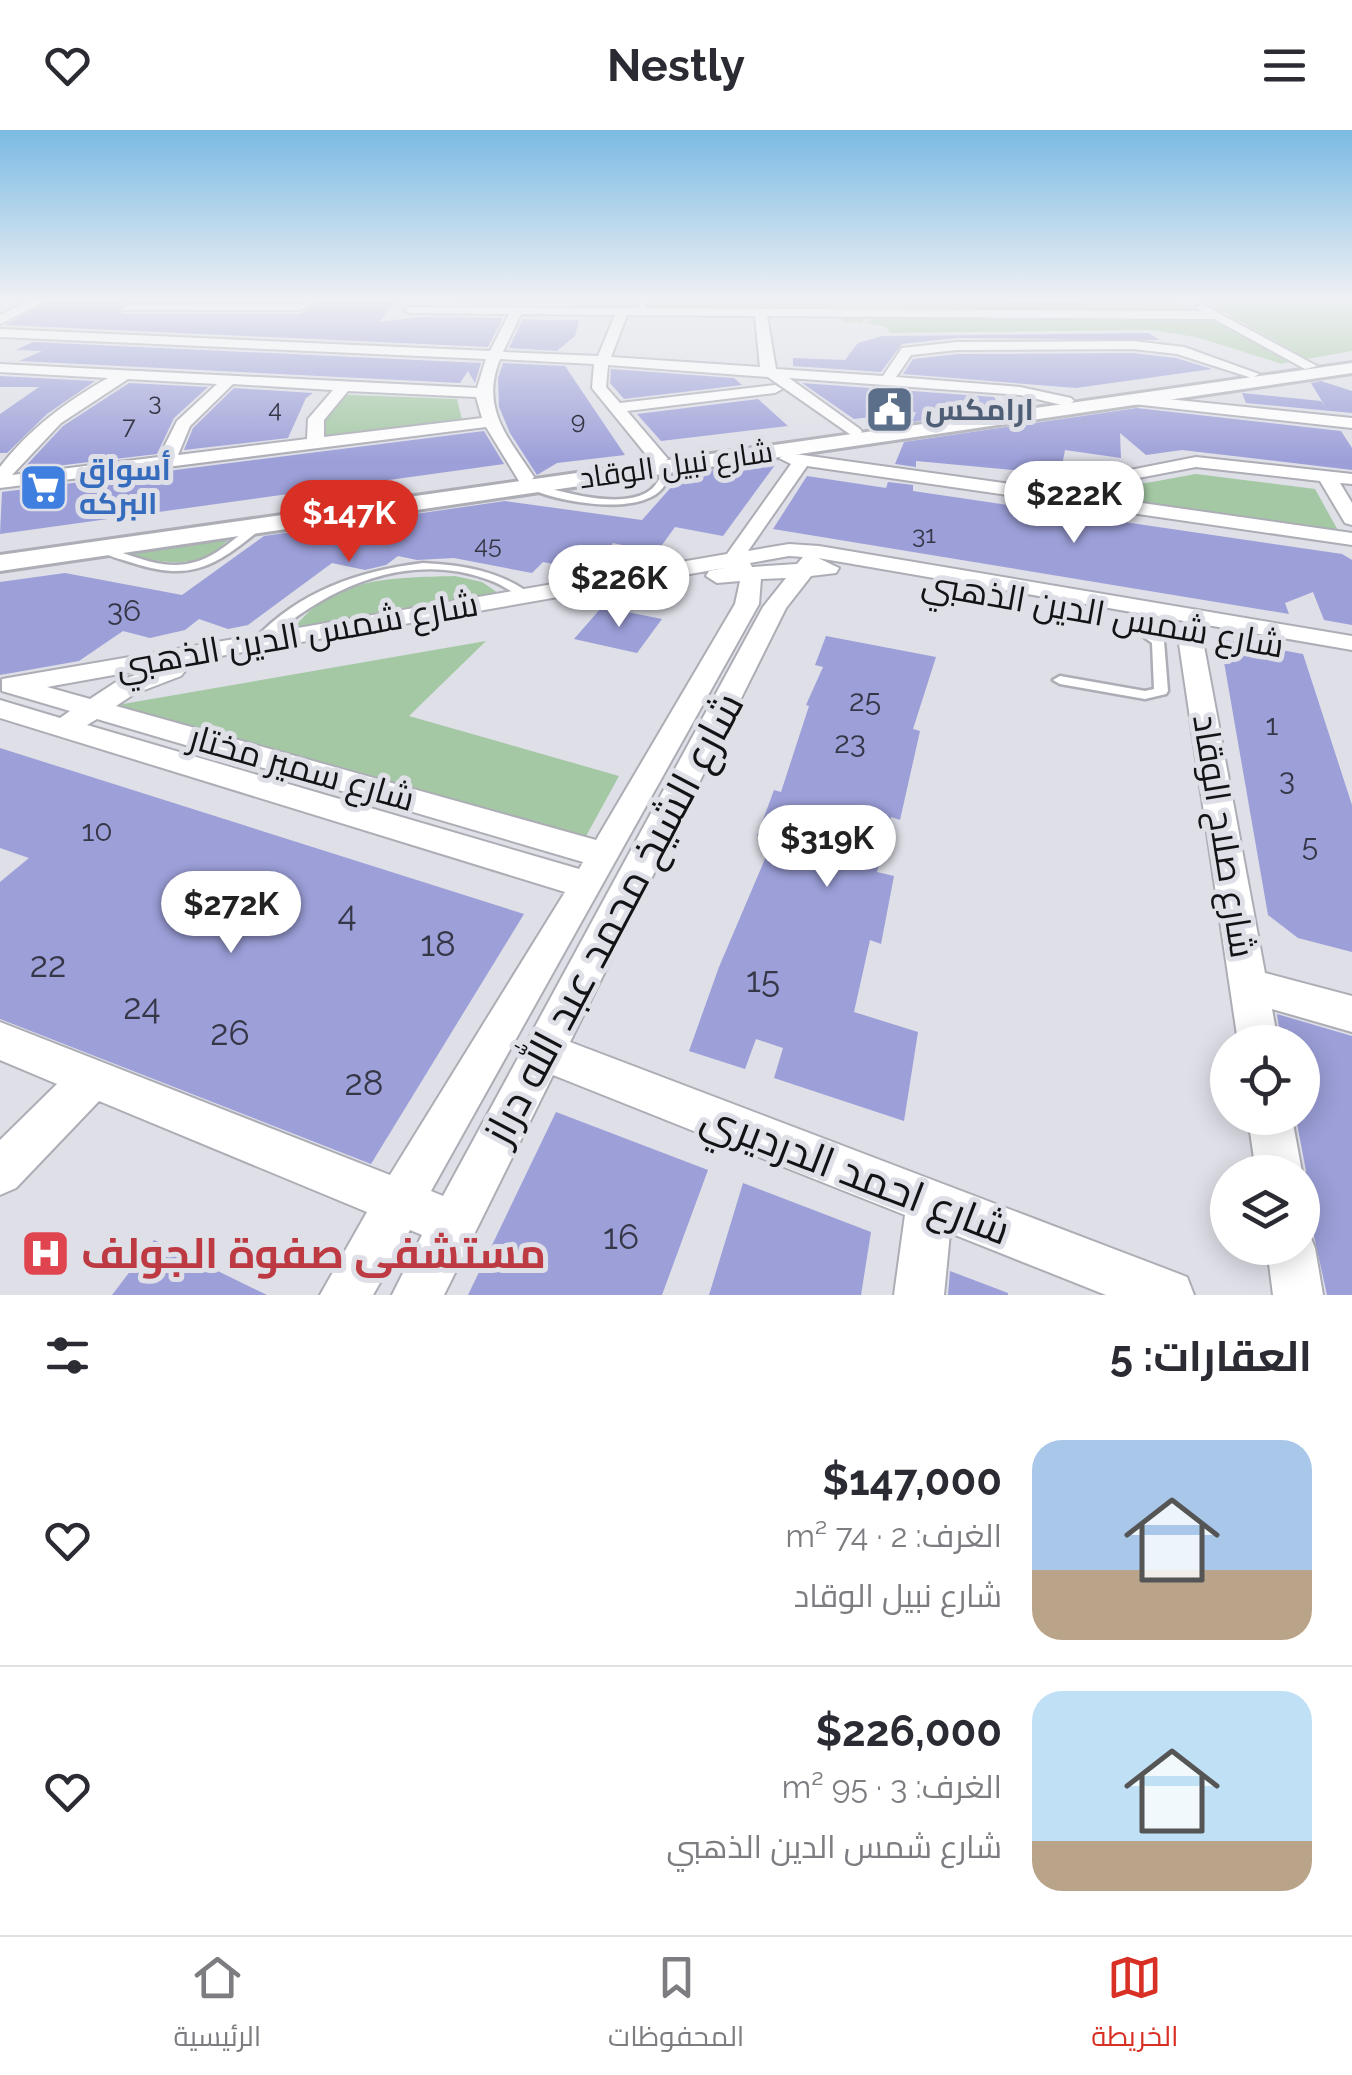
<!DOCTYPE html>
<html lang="ar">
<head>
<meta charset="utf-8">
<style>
  :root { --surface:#fff; --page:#f7f7f7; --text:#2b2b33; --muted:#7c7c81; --line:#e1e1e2; --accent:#d93025 }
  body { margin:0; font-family:Raleway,Cairo,sans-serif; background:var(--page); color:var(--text); direction:rtl; height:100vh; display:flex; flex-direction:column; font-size:38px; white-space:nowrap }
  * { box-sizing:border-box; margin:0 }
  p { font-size:32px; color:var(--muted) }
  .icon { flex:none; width:55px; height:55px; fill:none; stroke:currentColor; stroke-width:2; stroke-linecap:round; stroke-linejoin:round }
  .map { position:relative; height:1165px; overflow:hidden; direction:ltr }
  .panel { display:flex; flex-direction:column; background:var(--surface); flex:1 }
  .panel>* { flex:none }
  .buttons { position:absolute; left:1210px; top:895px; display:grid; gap:20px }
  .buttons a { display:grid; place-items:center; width:110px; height:110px; border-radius:50%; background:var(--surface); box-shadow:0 5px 25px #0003; font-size:50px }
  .price { position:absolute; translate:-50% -85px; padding:0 22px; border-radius:35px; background:#fff; color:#222; font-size:32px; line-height:65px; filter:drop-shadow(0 2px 5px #0008) }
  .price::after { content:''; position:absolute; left:50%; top:60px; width:30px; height:22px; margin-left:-15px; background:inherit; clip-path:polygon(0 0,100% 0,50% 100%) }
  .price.selected { background:var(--accent); color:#fff }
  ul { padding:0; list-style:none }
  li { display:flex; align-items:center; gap:30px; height:250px; padding:0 40px }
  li+li { border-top:2px solid var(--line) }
  li span { display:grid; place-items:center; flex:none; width:280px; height:200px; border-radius:30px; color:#555 }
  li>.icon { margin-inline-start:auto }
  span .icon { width:120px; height:120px; fill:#fffc; stroke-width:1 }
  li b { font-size:42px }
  h2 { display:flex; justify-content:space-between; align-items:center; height:120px; padding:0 40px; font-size:42px }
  header { display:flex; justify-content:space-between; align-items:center; height:130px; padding:0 40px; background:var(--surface); font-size:45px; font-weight:700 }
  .menu { display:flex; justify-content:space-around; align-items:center; height:140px; border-top:2px solid var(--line); background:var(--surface); font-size:28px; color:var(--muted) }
  .menu a { display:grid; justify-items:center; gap:5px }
  .menu .selected { color:var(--accent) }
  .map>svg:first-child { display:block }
  .green { fill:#a4c8a4 }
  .building { fill:#9c9fd8 }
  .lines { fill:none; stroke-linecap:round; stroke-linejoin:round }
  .service-casing { stroke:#acadb5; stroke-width:5 }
  .minor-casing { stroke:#acadb5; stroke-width:4 }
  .tertiary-casing { stroke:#acadb5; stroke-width:6 }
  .service { fill:#fff; fill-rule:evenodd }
  .minor { fill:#fff; fill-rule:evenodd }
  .tertiary { fill:#fff; fill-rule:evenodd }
  .labels { text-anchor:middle; stroke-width:10; stroke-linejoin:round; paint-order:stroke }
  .far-number-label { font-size:25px; fill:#353646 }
  .far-service-label { font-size:30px; font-weight:bold; fill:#4e5e75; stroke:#dedfe7; text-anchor:start }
  .far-street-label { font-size:30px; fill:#131316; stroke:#dedfe7 }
  .far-shop-label { font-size:30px; font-weight:bold; fill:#366cbe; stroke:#dedfe7; text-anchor:start }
  .number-label { font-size:30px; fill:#353646 }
  .street-label { font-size:35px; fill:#131316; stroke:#dedfe7 }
  .near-number-label { font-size:35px; fill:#353646 }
  .near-street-label { font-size:42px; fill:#131316; stroke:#dedfe7 }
  .near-health-label { font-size:42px; font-weight:bold; fill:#be3a42; stroke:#dedfe7; text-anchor:start }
</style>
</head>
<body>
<header><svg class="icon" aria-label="menu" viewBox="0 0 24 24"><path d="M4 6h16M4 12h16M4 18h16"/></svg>Nestly<svg class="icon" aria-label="heart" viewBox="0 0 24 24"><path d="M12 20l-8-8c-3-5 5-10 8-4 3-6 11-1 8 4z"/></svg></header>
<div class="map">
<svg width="1352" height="1165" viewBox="0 0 1352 1165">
  <rect width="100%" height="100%" fill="#dedfe7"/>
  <path class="green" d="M456 169H1173L1195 182 452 173Z
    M1201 169H1352V221L1307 229Z
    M841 184 1207 187 1289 232 1282 234 1196 207 1151 200 890 203 886 197 867 193 876 187 863 190V193L843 192Z
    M327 264 457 269 463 294 304 312 311 288Z
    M1196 344 1315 359 1340 404 1063 368Z
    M228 410C200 440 165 434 128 424Z
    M455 446 482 452 498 463 293 500C332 446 393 448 455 446Z
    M486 511 409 586 619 646 585 708 117 575Z"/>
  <path class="building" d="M52 169H222L126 171 119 178 122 184H300L310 178 308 174 321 169H398L379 192 420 187 503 188 488 217 5 195Z
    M523 189 542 190H579L575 206 557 221 509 218Z
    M1148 203 1160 210 957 208 902 214 881 242 793 236V228L845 230 858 213 882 206Z
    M33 212 481 233 475 253 468 241 460 253 19 231 42 221 16 220Z
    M1133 223 1176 228 1212 239 1076 258 903 244 913 229 957 224Z
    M503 233 565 236 625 325 557 333 537 345 510 303 499 277 498 248Z
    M611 239 734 248 742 255 624 269 610 253Z
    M0 246 95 251 47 284 7 323H0V284L39 257H0Z
    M1321 251 1352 261V283L1246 273 1242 263 1321 271 1326 278 1311 253Z
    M129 253 208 257 174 288 157 324 22 340 63 296Z
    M802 253 994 267 1001 279 912 292 916 282 854 289Z
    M234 258 313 263 306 268 288 308 184 320 193 298Z
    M758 269 788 296 661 311 637 284Z
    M1137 278 1341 301 1352 318V340L1182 320 1146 325 1120 303 1121 328 1065 320 1061 341 1045 343 916 331V337L895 334 904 312Z
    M484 301 504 334 0 404 2 362Z
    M761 333 775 335 723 406 675 397 662 415 641 419 613 413 595 435 579 439 543 432 532 443 454 428 417 430 398 426 386 435 365 440 332 433 248 495 228 499 199 489 185 500 150 508 123 501 79 531 0 545V452L65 443 182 465 264 406 505 371 642 390 682 345Z
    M807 346 886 358 888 352 913 355V361L1342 424 1352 430V495L1324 490 1313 462 1285 473 1289 484 773 399Z
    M602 477 662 489 637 523 574 509Z
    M826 506 936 527 913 599 920 601 900 690 891 687 877 742 894 746 881 814 870 810 854 882 918 902 904 991 774 948 783 918 756 909 745 939 689 921 719 837 773 710 757 706 774 660 781 662 809 576 806 575 823 537 815 535Z
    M1220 509 1303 524 1352 675V822L1298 808 1268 785Z
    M0 618 524 784 371 1034 0 889V752L29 728 0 718Z
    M1277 884 1352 906V1165H1327L1302 1052 1306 1041 1296 988H1302V912H1281Z
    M556 982 708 1040 662 1165H468Z
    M743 1053 871 1102 861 1165H709Z
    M154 1110 267 1165H112Z
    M950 1141 1008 1163V1165H948Z"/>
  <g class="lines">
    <defs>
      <path id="service" d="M640 169H646L645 180 642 182 639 180Z
        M1010 169H1137L1138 170 1012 172Z
        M670 333 674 336C669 349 664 361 651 367 620 383 553 371 524 356L529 353C560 361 616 379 646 363 659 356 661 342 670 333Z
        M257 394 261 395V399C215 436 192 452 133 433 120 429 107 426 97 419L102 416C144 429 176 448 217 422 231 413 243 401 257 394Z
        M423 433C463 435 501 441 533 466L527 469 523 468C512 462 501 454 489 450 407 419 322 459 262 515L258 516 252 512C297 462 358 441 423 433Z
        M1143 498 1164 511 1168 561 1166 564 1145 569 1060 554 1053 550 1060 546 1145 561 1154 559 1152 513 1137 502Z"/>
      <path id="minor" d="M34 169H49L0 194V185Z
        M1202 174 1317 236 1305 239 1214 189 767 186 776 239 883 246 902 218 957 212 1133 211 1184 217 1259 244 1252 248 1177 224 1133 219 957 220 911 225 896 247 1020 257 1071 268 1074 271 1066 276 1020 265 789 248 860 299 862 302 854 307 768 247 608 235 606 257 620 273 775 255 782 259 775 263 627 281 668 329 659 334 653 333 592 258 594 234 500 229C480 279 508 307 534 347L531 351H519L486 297 0 358V337C29 299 67 271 108 248L0 242V234L477 258 486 229 0 207V199L490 221 509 184 410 183 404 180 410 177 1201 181 1196 177ZM521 184 615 185 598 226 503 222ZM627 185 755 186 760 237 611 227ZM128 249 217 254 177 291 159 327 12 345 61 293ZM233 254 333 260 308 289 307 309 178 325 190 296ZM348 261 476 267 482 288 324 307V290Z
        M126 175 300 174 306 177 300 180H122Z
        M1129 265 1352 288V298L1124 273V267Z
        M788 323 1039 358 1196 327 1352 344V354L1340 353 1352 373V395L1345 393 1320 351 1196 337 1065 362 1352 403V415L807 336 748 421 789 414 819 416 1352 506V520L818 428 839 438 836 443 811 446 786 478 570 912 1169 1140 1187 1147 1194 1165H1106L950 1103 944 1165H894L905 1085 553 945 444 1165H392L422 1105 410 1100 373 1165H320L367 1082 99 971 16 1058 0 1065V1010L57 954 0 930V892L390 1045 565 762 0 588V570L60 588 70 581 2 561V549L727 424 791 334 779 328ZM789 426 803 427 797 434 752 437 750 433ZM730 437 709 441 706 446 717 453 740 451 735 474 596 710 116 576 134 564 181 546 185 541 175 534ZM786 448 763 477 443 1066 431 1061 759 474 761 449ZM158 537 116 552 90 569 47 557ZM97 589 583 732 579 739 87 595Z
        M1189 493 1201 500 1265 843 1352 866V902L1272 879 1278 912H1238L1177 500Z
        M1248 988H1292L1302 1042H1256Z
        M1302 1098 1308 1101 1315 1118 1323 1165H1273L1267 1118H1302Z"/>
      <path id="tertiary" d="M1352 233V243L0 441V425Z"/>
    </defs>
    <use href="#service" class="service-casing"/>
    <use href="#minor" class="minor-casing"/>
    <use href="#tertiary" class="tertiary-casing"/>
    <use href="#service" class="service"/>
    <use href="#minor" class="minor"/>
    <use href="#tertiary" class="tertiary"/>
  </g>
  <linearGradient id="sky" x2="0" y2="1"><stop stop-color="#7bbae3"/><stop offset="0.51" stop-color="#f0f1f4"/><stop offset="1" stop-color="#f0f1f4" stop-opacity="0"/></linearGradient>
  <rect width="1352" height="332" fill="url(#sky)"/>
  <defs>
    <symbol id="civic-square" viewBox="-11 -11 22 22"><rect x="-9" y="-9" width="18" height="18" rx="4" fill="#5c6f8a" stroke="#dedfe7"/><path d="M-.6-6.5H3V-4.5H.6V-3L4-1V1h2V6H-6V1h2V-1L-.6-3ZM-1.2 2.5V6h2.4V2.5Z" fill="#fff"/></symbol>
    <symbol id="supermarket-square" viewBox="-11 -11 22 22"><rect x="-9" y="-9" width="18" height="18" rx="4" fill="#3f7fe0" stroke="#dedfe7"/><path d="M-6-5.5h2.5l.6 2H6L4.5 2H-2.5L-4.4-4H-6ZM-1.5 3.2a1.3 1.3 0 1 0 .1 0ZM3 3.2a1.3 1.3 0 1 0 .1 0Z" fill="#fff"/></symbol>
    <symbol id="hospital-square" viewBox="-11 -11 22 22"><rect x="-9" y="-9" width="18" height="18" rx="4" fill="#e0444e" stroke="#dedfe7"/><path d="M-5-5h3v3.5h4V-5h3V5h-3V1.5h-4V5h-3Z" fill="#fff"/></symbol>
  </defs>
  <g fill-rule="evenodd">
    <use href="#civic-square" x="862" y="252" width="55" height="55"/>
    <use href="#supermarket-square" x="16" y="330" width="55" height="55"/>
    <use href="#hospital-square" x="18" y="1096" width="55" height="55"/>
  </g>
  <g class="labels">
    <g class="far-number-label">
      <text x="155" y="280">3</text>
      <text x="275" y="287">4</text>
      <text x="578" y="299">9</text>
      <text x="129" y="304">7</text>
      <text x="924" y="413">31</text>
      <text x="488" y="423">45</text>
    </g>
    <g class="far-service-label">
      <text x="925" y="290">ارامكس</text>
    </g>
    <g class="far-street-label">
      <text transform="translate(676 335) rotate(-8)" y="10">شارع نبيل الوقاد</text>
    </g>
    <g class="far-shop-label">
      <text x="79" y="350">أسواق<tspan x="79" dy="34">البركه</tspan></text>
    </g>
    <g class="number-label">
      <text x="124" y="491">36</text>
      <text x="865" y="581">25</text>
      <text x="1272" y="605">1</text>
      <text x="850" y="623">23</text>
      <text x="1287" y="660">3</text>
      <text x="97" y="711">10</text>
      <text x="1310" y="726">5</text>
    </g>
    <g class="street-label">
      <text transform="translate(1103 484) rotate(10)" y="12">شارع شمس الدين الذهبي</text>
      <text transform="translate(297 505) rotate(-10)" y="12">شارع شمس الدين الذهبي</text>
      <text transform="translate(302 638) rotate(16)" y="12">شارع سمير مختار</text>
      <text transform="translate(1224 706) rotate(81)" y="12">شارع صلاح الوقاد</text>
    </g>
    <g class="near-number-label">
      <text x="347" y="796">4</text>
      <text x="438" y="826">18</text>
      <text x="48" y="847">22</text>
      <text x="763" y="862">15</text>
      <text x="142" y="889">24</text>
      <text x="230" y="915">26</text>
      <text x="364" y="965">28</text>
      <text x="621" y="1119">16</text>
    </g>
    <g class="near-street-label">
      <text transform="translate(613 788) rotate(-62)" y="15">شارع الشيخ محمد عبد الله دراز</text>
      <text transform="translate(856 1043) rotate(21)" y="15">شارع احمد الدرديري</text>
    </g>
    <g class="near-health-label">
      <text x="81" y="1138">مستشفى صفوة الجولف</text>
    </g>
  </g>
</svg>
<div class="buttons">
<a><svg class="icon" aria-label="locate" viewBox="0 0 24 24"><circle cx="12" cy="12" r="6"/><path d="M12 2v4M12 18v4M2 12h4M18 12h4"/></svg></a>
<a><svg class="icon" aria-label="layers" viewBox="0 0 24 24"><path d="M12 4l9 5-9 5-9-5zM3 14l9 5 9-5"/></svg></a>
</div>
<b class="price" style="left:1074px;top:416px">$222K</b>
<b class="price selected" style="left:349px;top:435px">$147K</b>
<b class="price" style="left:619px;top:500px">$226K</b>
<b class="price" style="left:827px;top:760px">$319K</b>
<b class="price" style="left:231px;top:826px">$272K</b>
</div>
<section class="panel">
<h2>العقارات: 5<svg class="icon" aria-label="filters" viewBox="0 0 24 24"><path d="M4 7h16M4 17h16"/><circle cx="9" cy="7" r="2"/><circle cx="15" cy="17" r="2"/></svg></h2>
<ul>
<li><span style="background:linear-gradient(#a9c7e8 65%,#b9a48a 0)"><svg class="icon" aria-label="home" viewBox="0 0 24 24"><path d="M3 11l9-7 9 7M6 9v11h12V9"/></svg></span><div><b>$147,000</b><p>الغرف: 2 · 74 m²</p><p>شارع نبيل الوقاد</p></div><svg class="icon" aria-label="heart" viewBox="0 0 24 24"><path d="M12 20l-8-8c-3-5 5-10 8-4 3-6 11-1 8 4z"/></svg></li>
<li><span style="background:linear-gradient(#bfe0f5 75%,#b9a48a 0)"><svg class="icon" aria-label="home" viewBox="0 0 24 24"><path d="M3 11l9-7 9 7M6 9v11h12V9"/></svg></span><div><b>$226,000</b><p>الغرف: 3 · 95 m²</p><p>شارع شمس الدين الذهبي</p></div><svg class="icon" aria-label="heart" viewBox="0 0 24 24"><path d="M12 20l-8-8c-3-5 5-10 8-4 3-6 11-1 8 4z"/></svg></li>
</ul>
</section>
<nav class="menu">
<a class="selected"><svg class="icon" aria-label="map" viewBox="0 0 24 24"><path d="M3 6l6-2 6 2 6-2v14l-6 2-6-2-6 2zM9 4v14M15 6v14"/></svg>الخريطة</a>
<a><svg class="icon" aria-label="saved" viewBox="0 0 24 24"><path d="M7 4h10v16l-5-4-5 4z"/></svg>المحفوظات</a>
<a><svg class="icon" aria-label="home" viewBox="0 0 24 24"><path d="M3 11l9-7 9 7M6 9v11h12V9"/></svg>الرئيسية</a>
</nav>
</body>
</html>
